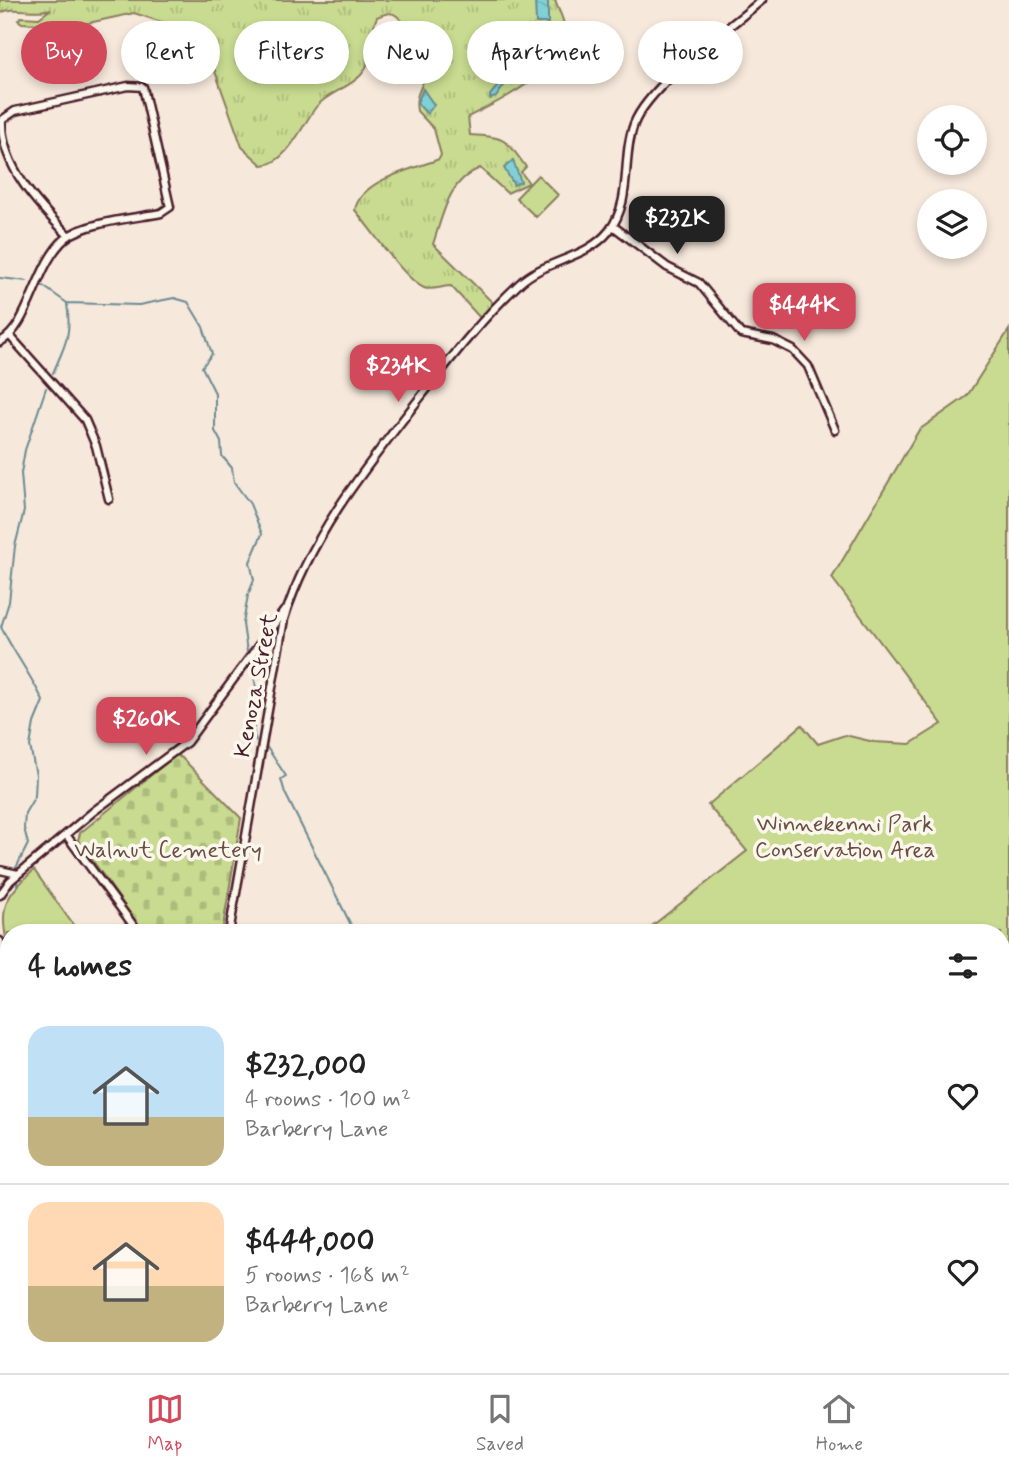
<!DOCTYPE html>
<html lang="en">
<head>
<meta charset="utf-8">
<style>
  :root { --surface:#fff; --page:#f6f6f6; --text:#222; --muted:#767676; --line:#e0e0e0; --accent:#d1495b }
  body { margin:0; font-family:Mynerve,sans-serif; background:var(--page); color:var(--text); height:100vh; display:flex; flex-direction:column; font-size:26px; white-space:nowrap }
  * { box-sizing:border-box; margin:0 }
  p { font-size:23px; color:var(--muted) }
  .icon { flex:none; width:38px; height:38px; fill:none; stroke:currentColor; stroke-width:2; stroke-linecap:round; stroke-linejoin:round }
  .map { position:relative; flex:1; overflow:hidden }
  .panel { position:absolute; left:0px; top:924px; width:1010px; height:450px; display:flex; flex-direction:column; background:var(--surface); border-radius:28px 28px 0 0; box-shadow:0 4px 10px #0003 }
  .panel>* { flex:none }
  .banner { position:absolute; left:21px; top:21px; width:968px; height:63px; display:flex; gap:14px }
  .tools { position:absolute; left:917px; top:105px; display:grid; gap:14px }
  .tools a { display:grid; place-items:center; width:70px; height:70px; border-radius:50%; background:var(--surface); box-shadow:0 4px 10px #0003; font-size:35px }
  .price { position:absolute; translate:-50% -60px; padding:0 16px; border-radius:14px; background:var(--accent); color:#fff; font-size:23px; line-height:46px; filter:drop-shadow(0 2px 4px #0008) }
  .price::after { content:''; position:absolute; left:50%; top:42px; width:21px; height:16px; margin-left:-10px; background:inherit; clip-path:polygon(0 0,100% 0,50% 100%) }
  .price.active { background:#222; color:#fff }
  ul { padding:0; list-style:none }
  li { display:flex; align-items:center; gap:21px; height:175px; padding:0 28px }
  li+li { border-top:2px solid var(--line) }
  li span { display:grid; place-items:center; flex:none; width:196px; height:140px; border-radius:21px; color:#555 }
  li>.icon { margin-inline-start:auto }
  span .icon { width:84px; height:84px; fill:#fffc; stroke-width:1 }
  li b { font-size:30px }
  h2 { display:flex; justify-content:space-between; align-items:center; height:84px; padding:0 28px; font-size:30px }
  .chip { padding:0 24px; border-radius:32px; background:var(--surface); box-shadow:0 4px 10px #0003; font-size:24px; line-height:63px }
  .chip.active { background:var(--accent); color:#fff }
  .menu { display:flex; justify-content:space-around; align-items:center; height:98px; border-top:2px solid var(--line); background:var(--surface); font-size:19px; color:var(--muted) }
  .menu a { display:grid; justify-items:center; gap:4px }
  .menu .active { color:var(--accent) }
  .map>svg:first-child { display:block }
  .built { fill:#f0d7c6 }
  .grass { fill:url(#grass-tufts); stroke:#897d5e; stroke-width:2 }
  .cemetery { fill:url(#cemetery-stones); stroke:#897d5e; stroke-width:2 }
  .green { fill:#c8db90; stroke:#897d5e; stroke-width:2 }
  .water { fill:url(#water-waves); stroke:#6a8a92; stroke-width:2 }
  .lines { fill:none; stroke-linecap:round; stroke-linejoin:round }
  .stream { stroke:#6a8a92; stroke-width:2 }
  .minor-casing { stroke:#4a1f2b; stroke-width:11 }
  .minor { stroke:#fbf7ec; stroke-width:6 }
  .labels { text-anchor:middle; stroke-width:7; stroke-linejoin:round; paint-order:stroke }
  .street-label { font-size:23px; fill:#4a1f2b; stroke:#fbf7ec }
  .park-label { font-size:23px; fill:#6a4e44; stroke:#fbf7ec }
</style>
</head>
<body>
<div class="map">
<svg width="1009" height="1373" viewBox="0 0 1009 1373">
  <defs>
    <pattern id="grass-tufts" width="24" height="20" patternUnits="userSpaceOnUse" patternTransform="scale(1.75)"><rect width="24" height="20" fill="#c8db90"/><path d="M3 7l-1-3M5 7V3M7 7l1-3M15 17l-1-3M17 17v-4M19 17l1-3" fill="none" stroke="#adbc7c"/></pattern>
    <pattern id="cemetery-stones" width="16" height="16" patternUnits="userSpaceOnUse" patternTransform="scale(1.75)"><rect width="16" height="16" fill="#c8db90"/><path d="M2 7V4a2 2 0 0 1 4 0v3zM10 15v-3a2 2 0 0 1 4 0v3z" fill="#adbc7c"/></pattern>
    <pattern id="water-waves" width="16" height="10" patternUnits="userSpaceOnUse" patternTransform="scale(1.75)"><rect width="16" height="10" fill="#80d1d6"/><path d="M0 5q4-4 8 0t8 0" fill="none" stroke="#70b3b8"/></pattern>
  </defs>
  <rect width="100%" height="100%" fill="#f6e8db"/>
  <filter id="ink" filterUnits="userSpaceOnUse"><feTurbulence type="fractalNoise" baseFrequency=".0143" numOctaves="2"/><feDisplacementMap in="SourceGraphic" scale="14" xChannelSelector="R" yChannelSelector="G"/><feConvolveMatrix kernelMatrix="1 2 1 2 8 2 1 2 1" color-interpolation-filters="sRGB"/></filter>
  <g filter="url(#ink)">
    <path class="built" d="M514 1365H663L671 1373H511Z"/>
    <path class="grass" d="M0 0H555C557 8 564 18 564 26 566 72 501 100 468 117L470 135C506 137 505 138 526 167L521 172 529 183 507 193 480 168C448 181 444 212 433 244L494 304 481 319 451 286C443 286 431 291 424 288 405 280 370 228 355 210 361 179 412 170 439 159L441 155 434 129 417 111C414 93 422 90 425 75 428 62 408 25 397 16 391 11 384 14 377 17 368 35 375 59 361 75 349 88 327 93 316 107 303 124 286 165 262 165L242 147 202 35 134 13 75 26 22 23 18 20 21 17 39 18 51 9C34 15 15 5 0 13Z"/>
    <path class="cemetery" d="M176 755 182 758 241 818 222 933H144L78 840 80 833Z"/>
    <path class="green" d="M538 175 558 195 536 217 516 198Z
      M1009 330V1373H686L679 1365H1001V933H643L747 851 708 805 802 725 818 744 845 735 874 742 910 744 942 724 832 578 919 430 967 396Z
      M34 870 79 933H9V955C0 909 0 901 34 870Z
      M0 1142 9 1145V1332H0Z
      M551 1365H629L635 1366 634 1373H550Z"/>
    <path class="water" d="M535 0H548V23H536Z
      M540 27 550 29 549 42 512 85 508 80 496 97 490 99V95L524 55 535 30Z
      M423 89 434 105 427 114 417 103Z
      M513 160 521 182 514 185 504 168Z
      M1009 1044V1373H743L739 1365H1001V1053Z"/>
    <g class="lines">
      <path class="stream" d="M0 278 27 281
        M43 286 67 303 139 305 174 298 188 302 203 327 212 354 202 367 215 393V431L221 442 222 456 232 468 234 482 250 504 262 534 250 562 254 580 248 595 243 624 247 652
        M53 373C65 345 72 335 67 304
        M253 663C252 677 258 688 258 702 258 716 250 726 256 741
        M266 746 286 776 281 779 285 793 355 933
        M16 868 28 844 24 828 25 813 35 796 36 775 30 746 34 723 43 701C32 677 14 653 1 627L9 602 15 546 24 511 21 473 25 450 46 388
        M17 881V887"/>
      <defs>
        <path id="minor" d="M613 226 667 267 699 283 741 334 773 340 793 350 808 366 835 430
          M10 336 85 420 96 446 109 499
          M0 342C30 327 35 264 66 238 85 222 136 218 161 213L170 207 143 87 128 86 15 111 2 120C0 166 40 207 69 236
          M67 836 139 933
          M0 870 18 874
          M0 895 10 881 94 811 187 742 284 611
          M229 933 284 619C309 539 361 473 412 408 445 366 479 321 519 284 544 260 587 259 609 231 633 200 621 159 634 124 649 85 728 29 762 0
          M0 941 6 988 0 1018
          M668 1365 676 1373
          M537 1373 538 1365"/>
      </defs>
      <use href="#minor" class="minor-casing"/>
      <use href="#minor" class="minor"/>
    </g>
  </g>
  <g class="labels">
    <g class="street-label">
      <text transform="translate(255 685) rotate(-79)" y="8">Kenoza Street</text>
    </g>
    <g class="park-label">
      <text x="845" y="831">Winnekenni Park<tspan x="845" dy="26">Conservation Area</tspan></text>
      <text x="168" y="857">Walnut Cemetery</text>
    </g>
  </g>
</svg>
<div class="tools">
<a><svg class="icon" aria-label="locate" viewBox="0 0 24 24"><circle cx="12" cy="12" r="6"/><path d="M12 2v4M12 18v4M2 12h4M18 12h4"/></svg></a>
<a><svg class="icon" aria-label="layers" viewBox="0 0 24 24"><path d="M12 4l9 5-9 5-9-5zM3 14l9 5 9-5"/></svg></a>
</div>
<b class="price active" style="left:677px;top:256px">$232K</b>
<b class="price" style="left:804px;top:343px">$444K</b>
<b class="price" style="left:398px;top:404px">$234K</b>
<b class="price" style="left:146px;top:757px">$260K</b>
<div class="banner">
<a class="chip active">Buy</a>
<a class="chip">Rent</a>
<a class="chip">Filters</a>
<a class="chip">New</a>
<a class="chip">Apartment</a>
<a class="chip">House</a>
</div>
<section class="panel">
<h2>4 homes<svg class="icon" aria-label="filters" viewBox="0 0 24 24"><path d="M4 7h16M4 17h16"/><circle cx="9" cy="7" r="2"/><circle cx="15" cy="17" r="2"/></svg></h2>
<ul>
<li><span style="background:linear-gradient(#bfe0f5 65%,#c2b280 0)"><svg class="icon" aria-label="home" viewBox="0 0 24 24"><path d="M3 11l9-7 9 7M6 9v11h12V9"/></svg></span><div><b>$232,000</b><p>4 rooms · 100 m²</p><p>Barberry Lane</p></div><svg class="icon" aria-label="heart" viewBox="0 0 24 24"><path d="M12 20l-8-8c-3-5 5-10 8-4 3-6 11-1 8 4z"/></svg></li>
<li><span style="background:linear-gradient(#ffd9b3 60%,#c2b280 0)"><svg class="icon" aria-label="home" viewBox="0 0 24 24"><path d="M3 11l9-7 9 7M6 9v11h12V9"/></svg></span><div><b>$444,000</b><p>5 rooms · 168 m²</p><p>Barberry Lane</p></div><svg class="icon" aria-label="heart" viewBox="0 0 24 24"><path d="M12 20l-8-8c-3-5 5-10 8-4 3-6 11-1 8 4z"/></svg></li>
</ul>
</section>
</div>
<nav class="menu">
<a class="active"><svg class="icon" aria-label="map" viewBox="0 0 24 24"><path d="M3 6l6-2 6 2 6-2v14l-6 2-6-2-6 2zM9 4v14M15 6v14"/></svg>Map</a>
<a><svg class="icon" aria-label="saved" viewBox="0 0 24 24"><path d="M7 4h10v16l-5-4-5 4z"/></svg>Saved</a>
<a><svg class="icon" aria-label="home" viewBox="0 0 24 24"><path d="M3 11l9-7 9 7M6 9v11h12V9"/></svg>Home</a>
</nav>
</body>
</html>
